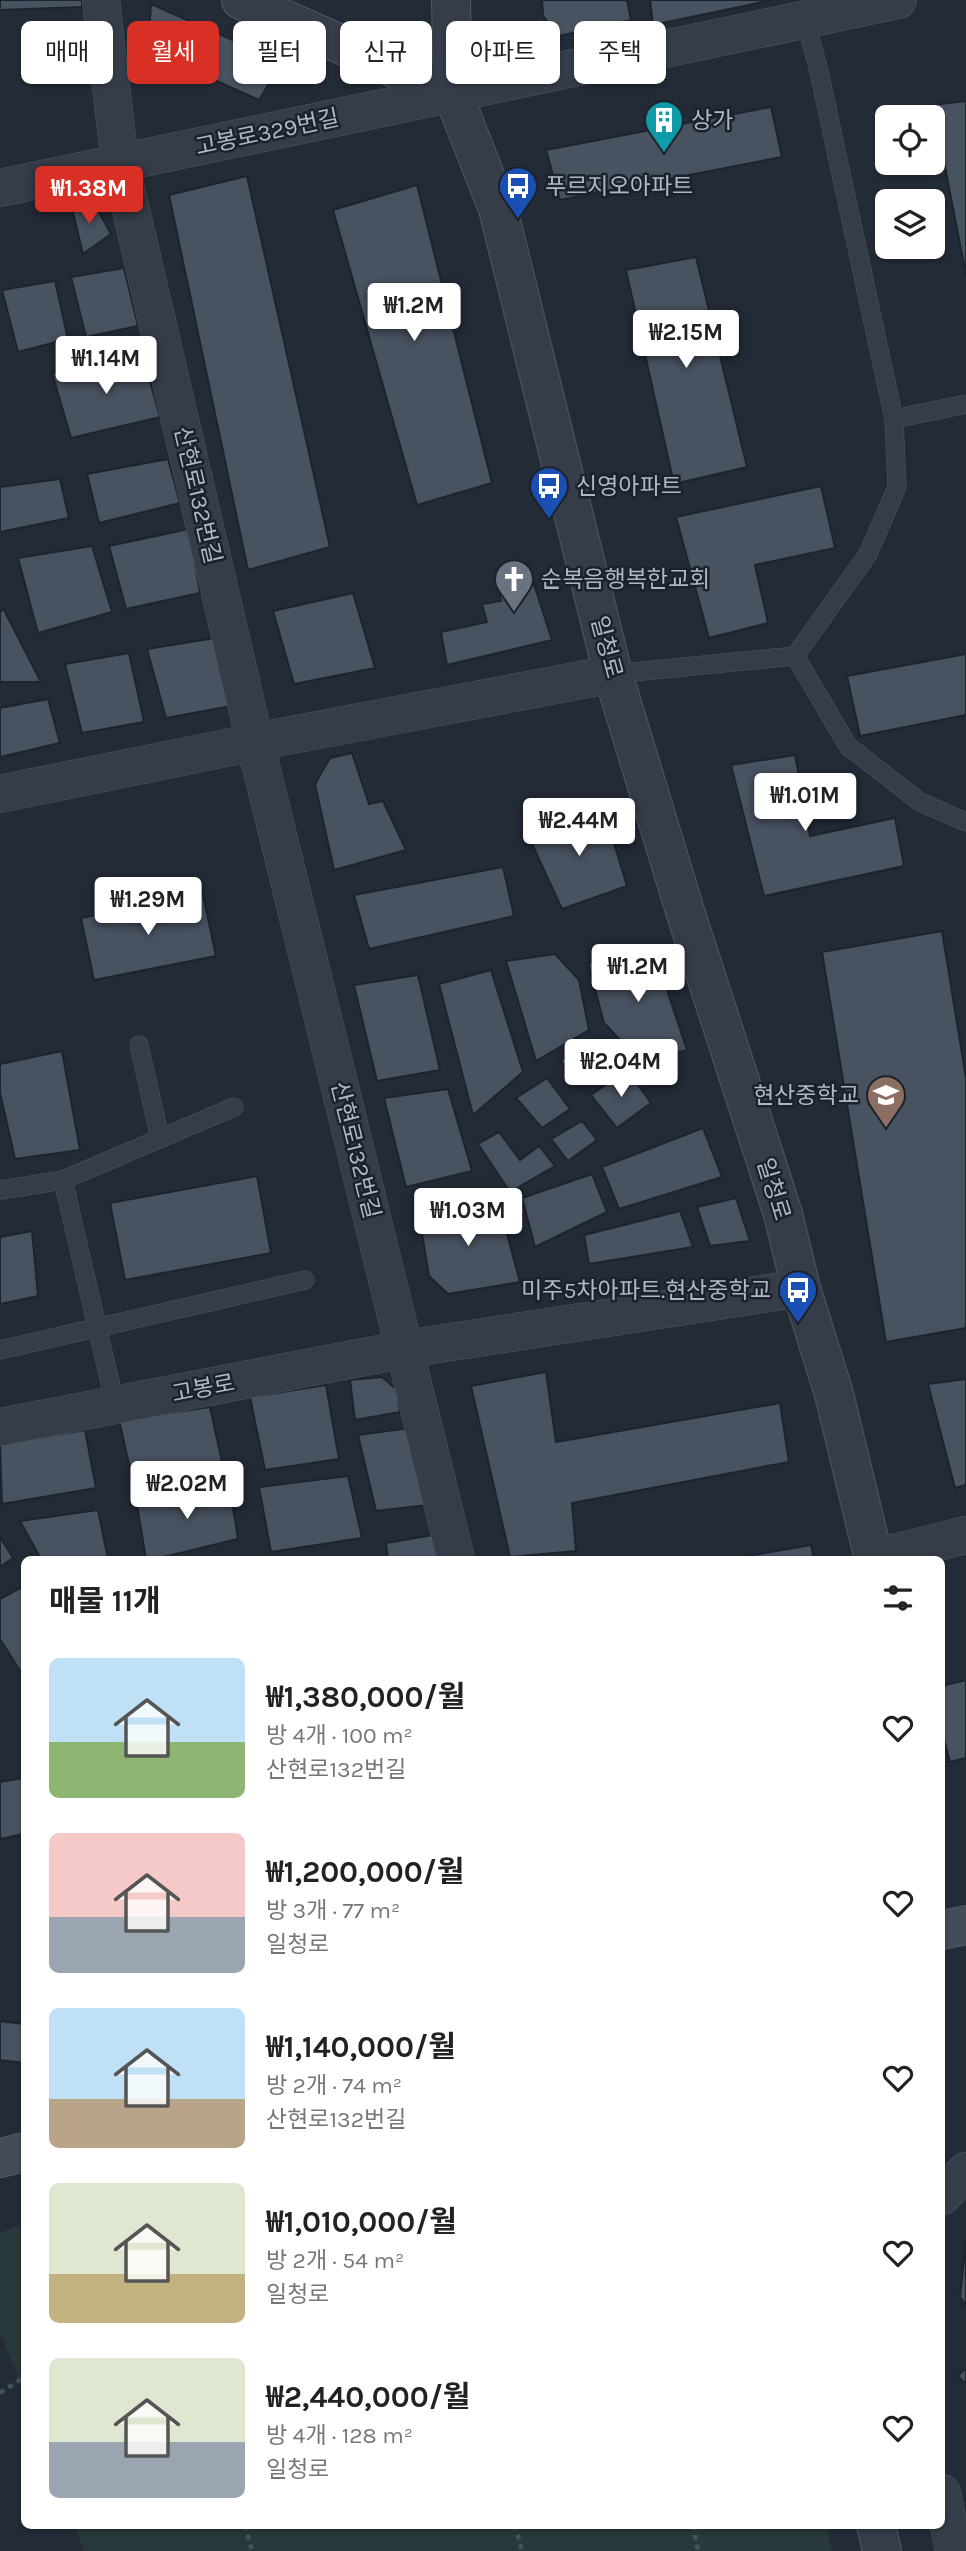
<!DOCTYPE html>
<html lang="ko">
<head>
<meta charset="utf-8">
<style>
  :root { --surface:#fff; --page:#f6f6f6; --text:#222; --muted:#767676; --accent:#d93025 }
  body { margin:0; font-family:Karla,"Noto Sans KR",sans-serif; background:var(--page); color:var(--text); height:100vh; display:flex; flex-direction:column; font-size:26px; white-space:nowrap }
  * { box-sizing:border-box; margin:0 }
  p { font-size:23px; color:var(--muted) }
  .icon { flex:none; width:38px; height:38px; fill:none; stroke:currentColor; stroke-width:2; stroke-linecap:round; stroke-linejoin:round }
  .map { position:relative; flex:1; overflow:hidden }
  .side { position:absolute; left:21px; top:1556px; width:924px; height:973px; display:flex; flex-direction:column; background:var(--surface); border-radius:10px; box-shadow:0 2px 5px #0004 }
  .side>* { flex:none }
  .guide { position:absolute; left:21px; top:21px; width:924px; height:63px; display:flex; gap:14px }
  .controls { position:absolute; left:875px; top:105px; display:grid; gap:14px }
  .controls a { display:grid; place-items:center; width:70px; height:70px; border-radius:10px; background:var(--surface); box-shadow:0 2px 5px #0004; font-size:35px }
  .price { position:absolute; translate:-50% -60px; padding:0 16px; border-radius:7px; background:#fff; color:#222; font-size:23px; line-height:46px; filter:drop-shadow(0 2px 4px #0008) }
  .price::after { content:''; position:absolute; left:50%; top:42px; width:21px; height:16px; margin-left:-10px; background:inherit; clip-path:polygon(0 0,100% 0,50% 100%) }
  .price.on { background:var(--accent); color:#fff }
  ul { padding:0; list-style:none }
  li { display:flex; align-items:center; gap:21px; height:175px; padding:0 28px }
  li span { display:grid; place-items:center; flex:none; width:196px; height:140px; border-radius:10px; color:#555 }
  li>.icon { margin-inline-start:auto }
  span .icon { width:84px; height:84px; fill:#fffc; stroke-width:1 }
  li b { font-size:30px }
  h2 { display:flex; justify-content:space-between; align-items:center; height:84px; padding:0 28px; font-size:30px }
  .chip { padding:0 24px; border-radius:10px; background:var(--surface); box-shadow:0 2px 5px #0004; font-size:24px; line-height:63px }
  .chip.on { background:var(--accent); color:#fff }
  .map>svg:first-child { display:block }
  .green { fill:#27393a }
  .building { fill:#495261; stroke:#1d242e; stroke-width:2 }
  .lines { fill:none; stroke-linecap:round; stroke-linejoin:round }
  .service-casing { stroke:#515862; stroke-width:19 }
  .minor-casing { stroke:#515862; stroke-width:38 }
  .tertiary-casing { stroke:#515862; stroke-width:40 }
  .secondary-casing { stroke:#515862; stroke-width:40 }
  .path { stroke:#445457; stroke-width:4.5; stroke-dasharray:5 5; stroke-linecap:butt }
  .service { stroke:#363d48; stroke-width:18 }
  .minor { stroke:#363d48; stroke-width:37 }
  .tertiary { stroke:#363d48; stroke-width:38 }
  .secondary { stroke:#444c5a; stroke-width:38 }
  .labels { text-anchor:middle; stroke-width:5; stroke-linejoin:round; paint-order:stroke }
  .poi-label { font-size:23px; fill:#b1b8c4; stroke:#1b222c; text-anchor:start }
  .street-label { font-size:23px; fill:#b1b8c4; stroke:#1b222c }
</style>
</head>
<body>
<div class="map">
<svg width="966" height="2551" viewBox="0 0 966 2551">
  <rect width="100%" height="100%" fill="#232b37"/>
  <path class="green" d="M24 2223V2393L0 2332V2233Z
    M74 2525H826L832 2551H84Z"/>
  <path class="building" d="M0 0H82V7L0 10Z
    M542 0H627L631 20 559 36 543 16Z
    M650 0H772L653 25Z
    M151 4 282 62 259 100 148 50Z
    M966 101V275L933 105Z
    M771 107 782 157 560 200 546 150Z
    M247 176 330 547 248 570 169 195Z
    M417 185 492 483 417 505 333 210Z
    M70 200 97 209 111 234 83 254Z
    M696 257 747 467 674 484 626 270Z
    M124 268 138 326 86 337 71 277Z
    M55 281 68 339 18 352 2 290Z
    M143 356 160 417 71 438 52 373Z
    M168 459 180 503 99 523 87 474Z
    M60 479 69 518 0 532V487Z
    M821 486 835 548 755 565 768 623 709 638 676 517Z
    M189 529 200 593 126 609 109 546Z
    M92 546 112 612 38 633 18 558Z
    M527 563 552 640 447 665 441 632 487 622 482 604 501 601 496 575Z
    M353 593 375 668 294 684 273 611Z
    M4 610 41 682H0V611Z
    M215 638 231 706 166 718 147 649Z
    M129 653 144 722 82 733 65 664Z
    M966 654V715L860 736 847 676Z
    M48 699 60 743 0 757V708Z
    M352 753 369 804 383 801 406 850 334 870 315 784 330 758Z
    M795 755 810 836 895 818 904 866 764 896 731 765Z
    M604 810 627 886 562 909 526 831Z
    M503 867 514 916 369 949 354 895Z
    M203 895 216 956 94 980 81 918Z
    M942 931 966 1078V1328L886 1342 822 952Z
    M652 945 687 1050 642 1063 604 1023 588 963Z
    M555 954 579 980 589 1030 536 1061 506 961Z
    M491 970 523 1072 473 1115 439 984Z
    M418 975 440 1070 377 1081 354 985Z
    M594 1037 616 1061 583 1087 560 1061Z
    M62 1051 80 1150 15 1159 0 1093V1064Z
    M627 1070 651 1103 617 1128 591 1095Z
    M547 1078 570 1109 542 1128 516 1098Z
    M448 1089 472 1171 406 1187 384 1098Z
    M582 1121 597 1140 568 1161 551 1139Z
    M703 1128 722 1177 619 1209 602 1167Z
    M499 1132 520 1160 539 1146 555 1166 510 1192 478 1144Z
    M592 1174 607 1212 535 1247 522 1198Z
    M257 1176 271 1253 125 1280 110 1203Z
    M736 1198 750 1241 710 1246 697 1207Z
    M498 1200 520 1282 448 1294 429 1276 419 1215Z
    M680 1211 693 1247 589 1264 584 1235Z
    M32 1231 38 1296 0 1304V1237Z
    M546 1372 556 1442 780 1403 789 1462 572 1503 576 1551 510 1557 471 1386Z
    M382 1377 397 1390 400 1412 355 1420 350 1380Z
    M966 1379V1485L955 1488 928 1384Z
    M326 1385 339 1459 265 1470 250 1397Z
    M210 1407 222 1462 133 1482 119 1420Z
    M409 1428 427 1505 376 1511 358 1435Z
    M85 1430 96 1488 2 1504 0 1444Z
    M348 1476 362 1538 271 1552 259 1487Z
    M229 1483 238 1539 155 1559H146L136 1499Z
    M98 1510 108 1559H41L20 1521Z
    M433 1535 440 1559H388L386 1543Z
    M0 1537 13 1558 0 1567Z
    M811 1545 814 1559H731Z
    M24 1586V1677L0 1639V1599Z
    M966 1680V1758L950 1762 942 1732V1686Z
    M22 1778 24 1789V1834L0 1839V1782Z
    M0 2021 24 2024V2063L0 2060Z
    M966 2240V2305L960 2297Z
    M966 2368V2384L958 2376Z"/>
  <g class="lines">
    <defs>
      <path id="service" d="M894 419 966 404
        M795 656 848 746 920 802 966 822
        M613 674 795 656 868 554 897 487 894 419 818 67 805 20
        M139 1045 160 1139
        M63 1180 115 1404
        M0 1190 63 1180 234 1107
        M0 1350 305 1280"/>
      <path id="minor" d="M101 0 120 163 255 742 456 1559
        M0 188 898 0
        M0 794 255 742 613 674
        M0 1427 406 1349 801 1288
        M874 1558 966 1535
        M942 2196 966 2171
        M942 2493 954 2551"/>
      <path id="tertiary" d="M241 0 453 94
        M451 0 453 94 498 209 613 674 685 911 783 1214 801 1288 834 1394 874 1559
        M876 2525 882 2551"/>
      <path id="secondary" d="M942 1930 966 1925
        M0 2158 24 2152"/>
    </defs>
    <use href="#service" class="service-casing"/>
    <use href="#minor" class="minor-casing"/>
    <use href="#tertiary" class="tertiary-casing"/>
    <use href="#secondary" class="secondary-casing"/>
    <path class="path" d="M0 2393 24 2377
      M245 2525 252 2551
      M515 2525 522 2551
      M693 2525 698 2551"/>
    <use href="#service" class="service"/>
    <use href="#minor" class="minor"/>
    <use href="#tertiary" class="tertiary"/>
    <use href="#secondary" class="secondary"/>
  </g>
  <defs>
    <symbol id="building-pin" viewBox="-11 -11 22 30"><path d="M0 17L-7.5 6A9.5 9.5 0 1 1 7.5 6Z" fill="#0f9aa8" stroke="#1b222c"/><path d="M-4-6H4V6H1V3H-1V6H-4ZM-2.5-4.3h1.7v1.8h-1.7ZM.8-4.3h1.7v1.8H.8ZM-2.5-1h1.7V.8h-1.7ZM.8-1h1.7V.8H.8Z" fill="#fff"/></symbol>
    <symbol id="bus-pin" viewBox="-11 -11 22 30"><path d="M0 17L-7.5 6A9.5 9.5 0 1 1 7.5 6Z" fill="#1a4fb4" stroke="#1b222c"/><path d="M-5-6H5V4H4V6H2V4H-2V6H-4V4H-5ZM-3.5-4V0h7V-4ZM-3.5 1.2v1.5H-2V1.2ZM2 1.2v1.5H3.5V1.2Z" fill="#fff"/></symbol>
    <symbol id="church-pin" viewBox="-11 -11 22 30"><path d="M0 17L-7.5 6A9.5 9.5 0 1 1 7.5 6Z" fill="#6b7280" stroke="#1b222c"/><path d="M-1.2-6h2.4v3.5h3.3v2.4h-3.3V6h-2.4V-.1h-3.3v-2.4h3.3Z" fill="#fff"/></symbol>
    <symbol id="school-pin" viewBox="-11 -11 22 30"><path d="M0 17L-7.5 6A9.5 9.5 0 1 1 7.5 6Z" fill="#8d6e63" stroke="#1b222c"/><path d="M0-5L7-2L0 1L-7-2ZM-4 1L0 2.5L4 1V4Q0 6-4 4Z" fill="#fff"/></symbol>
  </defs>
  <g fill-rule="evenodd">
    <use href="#building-pin" x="642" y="98" width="44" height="60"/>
    <use href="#bus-pin" x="496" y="164" width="44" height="60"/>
    <use href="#bus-pin" x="527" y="464" width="44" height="60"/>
    <use href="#church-pin" x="492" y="557" width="44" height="60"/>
    <use href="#school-pin" x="864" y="1073" width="44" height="60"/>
    <use href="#bus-pin" x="776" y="1268" width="44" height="60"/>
  </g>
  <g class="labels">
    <g class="poi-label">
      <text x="691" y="128">상가</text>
      <text x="545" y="194">푸르지오아파트</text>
      <text x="576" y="494">신영아파트</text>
      <text x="541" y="587">순복음행복한교회</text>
      <text x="859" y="1103" text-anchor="end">현산중학교</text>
      <text x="771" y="1298" text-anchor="end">미주5차아파트.현산중학교</text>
    </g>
    <g class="street-label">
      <text transform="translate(267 132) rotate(-12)" y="8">고봉로329번길</text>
      <text transform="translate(198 495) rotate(77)" y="8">산현로132번길</text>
      <text transform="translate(607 647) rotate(75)" y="8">일청로</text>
      <text transform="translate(356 1150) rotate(76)" y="8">산현로132번길</text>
      <text transform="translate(774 1189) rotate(73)" y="8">일청로</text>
      <text transform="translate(203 1388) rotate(-11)" y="8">고봉로</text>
    </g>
  </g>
</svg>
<div class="controls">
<a><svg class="icon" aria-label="locate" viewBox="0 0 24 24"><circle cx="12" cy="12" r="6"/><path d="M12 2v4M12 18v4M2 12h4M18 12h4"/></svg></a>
<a><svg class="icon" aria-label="layers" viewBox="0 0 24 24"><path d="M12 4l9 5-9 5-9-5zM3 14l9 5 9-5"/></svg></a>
</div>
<b class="price on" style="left:89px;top:226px">₩1.38M</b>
<b class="price" style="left:414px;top:343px">₩1.2M</b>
<b class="price" style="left:686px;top:370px">₩2.15M</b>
<b class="price" style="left:106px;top:396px">₩1.14M</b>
<b class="price" style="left:805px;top:833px">₩1.01M</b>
<b class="price" style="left:579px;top:858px">₩2.44M</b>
<b class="price" style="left:148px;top:937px">₩1.29M</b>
<b class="price" style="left:638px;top:1004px">₩1.2M</b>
<b class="price" style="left:621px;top:1099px">₩2.04M</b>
<b class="price" style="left:468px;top:1248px">₩1.03M</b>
<b class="price" style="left:187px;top:1521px">₩2.02M</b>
<div class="guide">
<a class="chip">매매</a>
<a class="chip on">월세</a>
<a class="chip">필터</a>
<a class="chip">신규</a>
<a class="chip">아파트</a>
<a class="chip">주택</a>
</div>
<section class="side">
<h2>매물 11개<svg class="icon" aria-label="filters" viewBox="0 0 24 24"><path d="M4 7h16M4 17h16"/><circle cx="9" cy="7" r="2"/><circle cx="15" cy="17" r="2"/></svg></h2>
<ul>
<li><span style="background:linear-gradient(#bfe0f5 60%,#8fb573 0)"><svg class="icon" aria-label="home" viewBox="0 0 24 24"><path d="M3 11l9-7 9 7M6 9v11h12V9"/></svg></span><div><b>₩1,380,000/월</b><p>방 4개 · 100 m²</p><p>산현로132번길</p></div><svg class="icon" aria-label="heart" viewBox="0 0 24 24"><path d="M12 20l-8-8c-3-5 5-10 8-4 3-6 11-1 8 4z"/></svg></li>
<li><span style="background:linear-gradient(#f6c9c9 60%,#9aa5b1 0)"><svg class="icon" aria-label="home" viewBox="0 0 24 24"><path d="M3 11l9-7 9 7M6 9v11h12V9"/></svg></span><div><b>₩1,200,000/월</b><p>방 3개 · 77 m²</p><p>일청로</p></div><svg class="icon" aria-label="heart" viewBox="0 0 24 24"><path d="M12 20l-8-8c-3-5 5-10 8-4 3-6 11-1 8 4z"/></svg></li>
<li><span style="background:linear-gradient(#bfe0f5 65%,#b9a48a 0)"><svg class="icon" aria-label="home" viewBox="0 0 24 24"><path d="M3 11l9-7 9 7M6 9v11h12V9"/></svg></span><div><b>₩1,140,000/월</b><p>방 2개 · 74 m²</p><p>산현로132번길</p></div><svg class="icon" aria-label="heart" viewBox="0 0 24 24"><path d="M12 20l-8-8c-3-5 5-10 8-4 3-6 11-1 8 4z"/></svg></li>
<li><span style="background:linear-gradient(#dfe7d0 65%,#c2b280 0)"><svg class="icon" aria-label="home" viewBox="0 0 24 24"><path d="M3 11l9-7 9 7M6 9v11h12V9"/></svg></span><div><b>₩1,010,000/월</b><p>방 2개 · 54 m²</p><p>일청로</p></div><svg class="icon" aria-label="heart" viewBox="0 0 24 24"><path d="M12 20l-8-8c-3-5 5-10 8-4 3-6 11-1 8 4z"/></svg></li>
<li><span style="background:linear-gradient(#dfe7d0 60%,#9aa5b1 0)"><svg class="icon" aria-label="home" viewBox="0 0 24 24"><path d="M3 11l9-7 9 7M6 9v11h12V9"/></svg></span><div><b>₩2,440,000/월</b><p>방 4개 · 128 m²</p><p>일청로</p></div><svg class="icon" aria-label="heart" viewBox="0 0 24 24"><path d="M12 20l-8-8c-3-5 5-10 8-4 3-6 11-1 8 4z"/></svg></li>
</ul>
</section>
</div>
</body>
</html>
